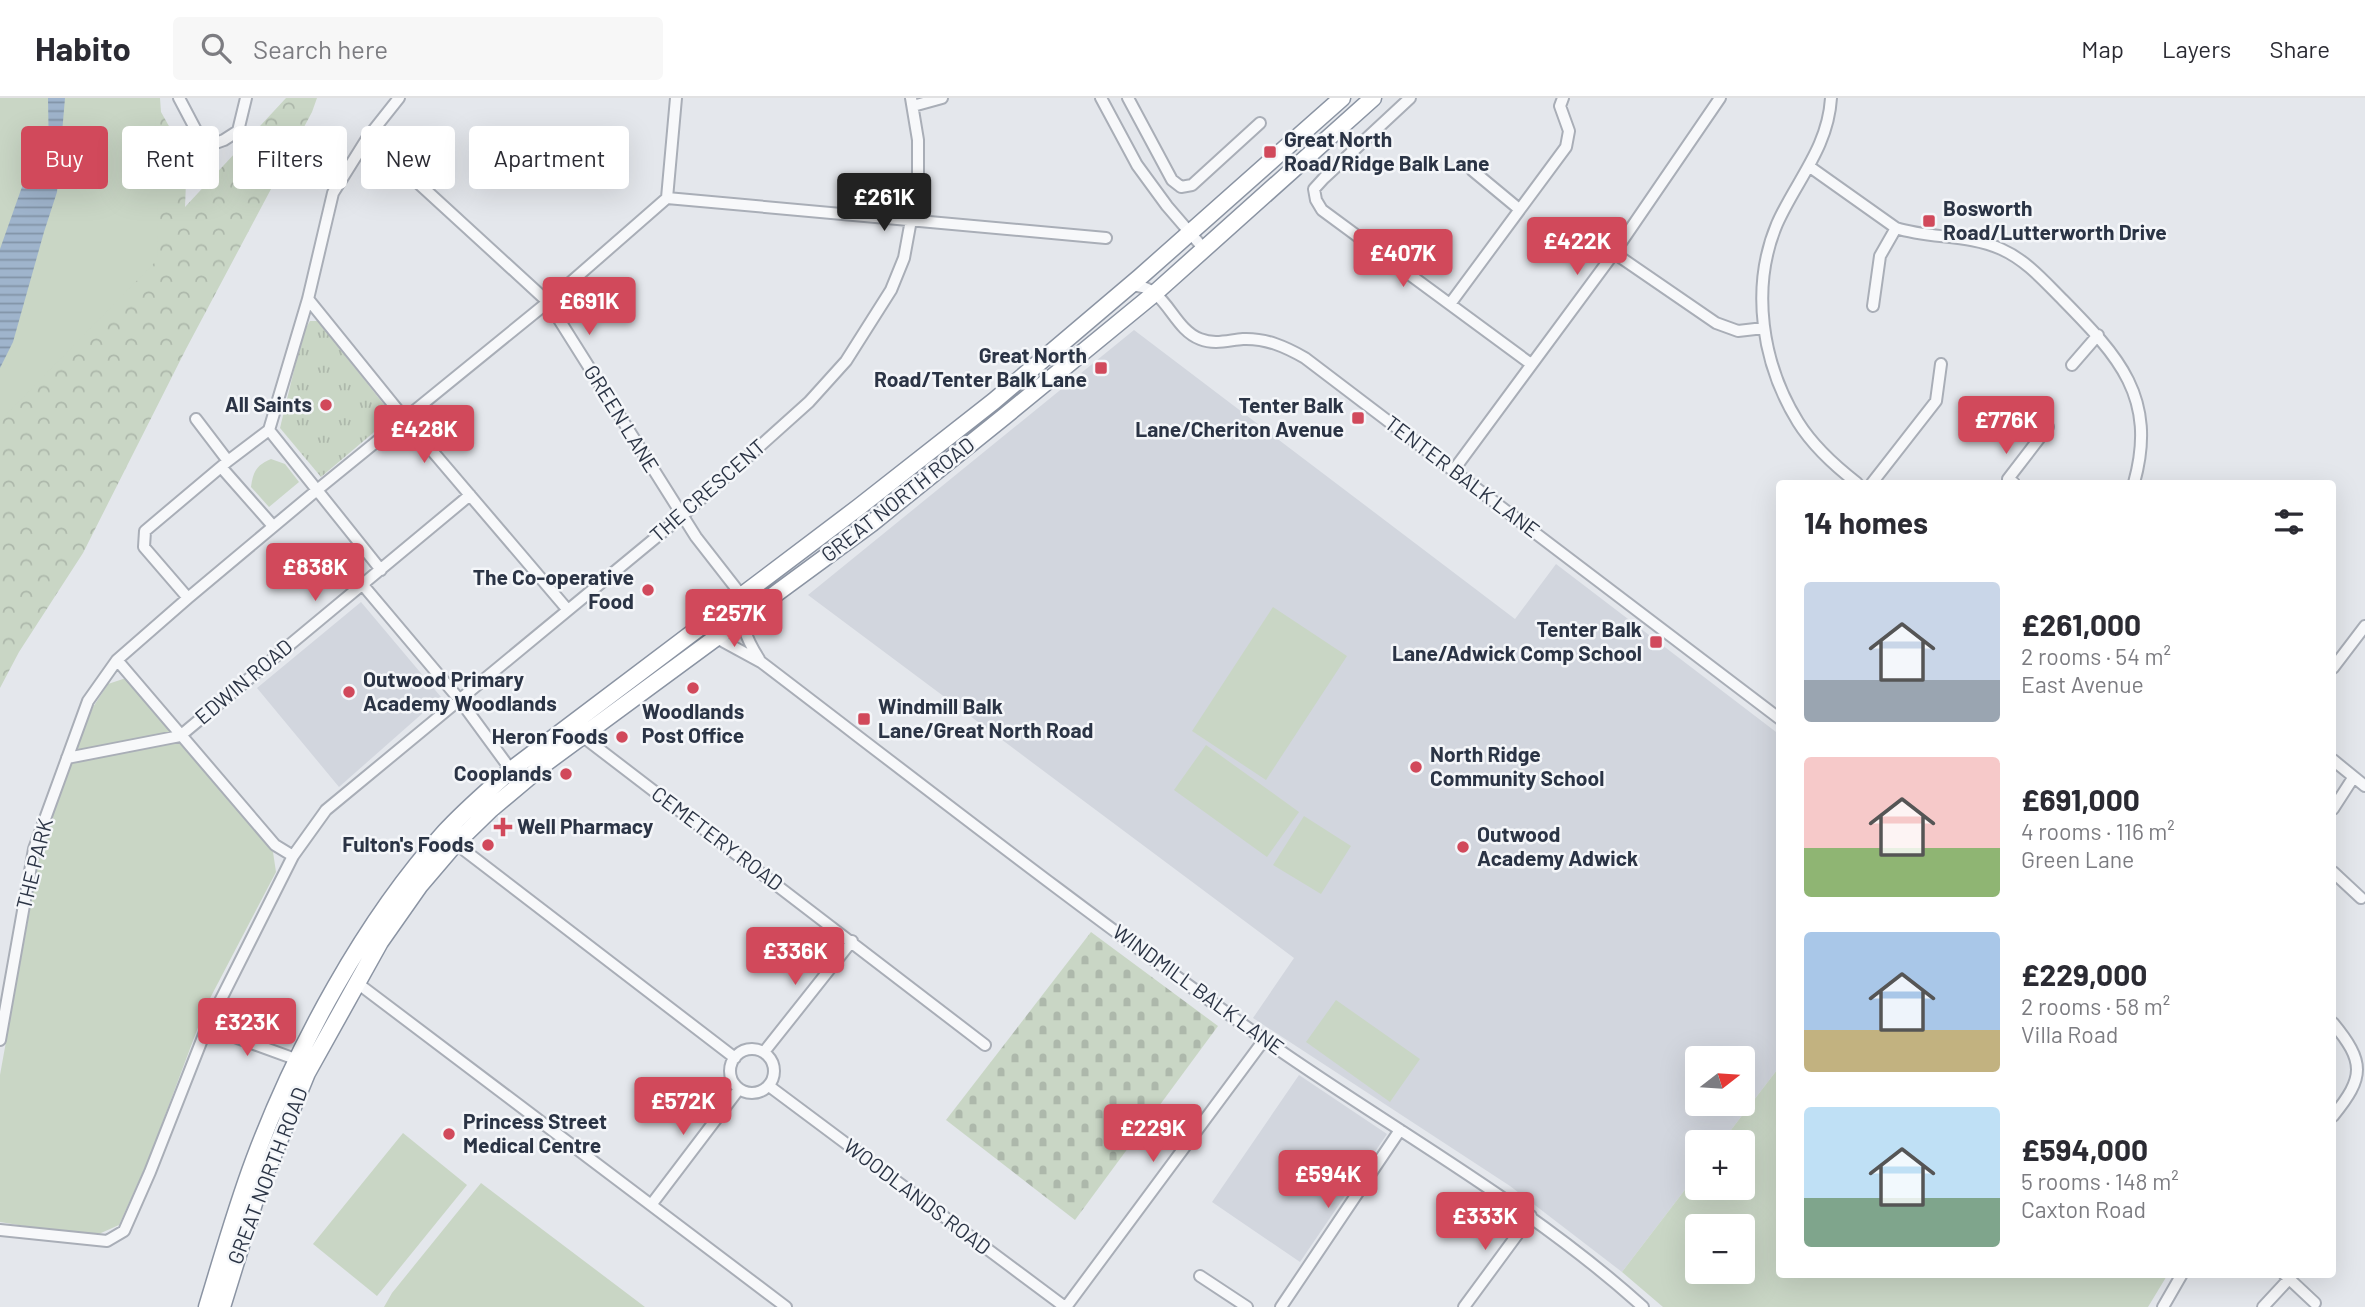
<!DOCTYPE html>
<html lang="en">
<head>
<meta charset="utf-8">
<style>
  :root { --surface:#fff; --page:#f7f7f7; --text:#2b2b33; --muted:#7c7c81; --line:#e1e1e2; --accent:#d1495b }
  body { margin:0; font-family:Barlow,sans-serif; background:var(--page); color:var(--text); height:100vh; display:flex; flex-direction:column; font-size:26px; white-space:nowrap }
  * { box-sizing:border-box; margin:0 }
  p { font-size:23px; color:var(--muted) }
  .icon { flex:none; width:38px; height:38px; fill:none; stroke:currentColor; stroke-width:2; stroke-linecap:round; stroke-linejoin:round }
  .map { position:relative; flex:1; overflow:hidden }
  .drawer { position:absolute; left:1776px; top:382px; width:560px; height:798px; display:flex; flex-direction:column; background:var(--surface); border-radius:7px; box-shadow:0 7px 28px #0002 }
  .drawer>* { flex:none }
  .hud { position:absolute; left:21px; top:28px; width:665px; height:63px; display:flex; gap:14px }
  .needle { width:46px; rotate:73deg }
  .fabs { position:absolute; left:1685px; top:948px; display:grid; gap:14px }
  .fabs a { display:grid; place-items:center; width:70px; height:70px; border-radius:7px; background:var(--surface); box-shadow:0 7px 28px #0002; font-size:35px }
  .price { position:absolute; translate:-50% -60px; padding:0 16px; border-radius:7px; background:var(--accent); color:#fff; font-size:23px; line-height:46px; filter:drop-shadow(0 2px 4px #0008) }
  .price::after { content:''; position:absolute; left:50%; top:42px; width:21px; height:16px; margin-left:-10px; background:inherit; clip-path:polygon(0 0,100% 0,50% 100%) }
  .price.on { background:#222; color:#fff }
  ul { padding:0; list-style:none }
  li { display:flex; align-items:center; gap:21px; height:175px; padding:0 28px }
  li span { display:grid; place-items:center; flex:none; width:196px; height:140px; border-radius:7px; color:#555 }
  li>.icon { margin-inline-start:auto }
  span .icon { width:84px; height:84px; fill:#fffc; stroke-width:1 }
  li b { font-size:30px }
  h2 { display:flex; justify-content:space-between; align-items:center; height:84px; padding:0 28px; font-size:30px }
  .tag { padding:0 24px; border-radius:7px; background:var(--surface); box-shadow:0 7px 28px #0002; font-size:24px; line-height:63px }
  .tag.on { background:var(--accent); color:#fff }
  header { display:flex; align-items:center; gap:42px; box-sizing:border-box; height:98px; padding:0 35px; background:var(--surface); border-bottom:2px solid var(--line) }
  header strong { font-size:33px }
  nav { display:flex; gap:38px; margin-inline-start:auto; font-size:24px }
  .search { width:490px; height:63px; background:var(--page); display:flex; align-items:center; gap:18px; box-sizing:border-box; padding:0 24px; border-radius:7px; color:var(--muted); font-size:26px }
  .map>svg:first-child { display:block }
  .built { fill:#d2d6de; fill-rule:evenodd }
  .grass { fill:url(#grass-tufts) }
  .forest { fill:url(#forest-crowns) }
  .cemetery { fill:url(#cemetery-stones) }
  .park { fill:#c9d6c5; fill-rule:evenodd }
  .water { fill:url(#water-rules) }
  .lines { fill:none; stroke-linecap:round; stroke-linejoin:round }
  .minor-casing { stroke:#a9aeb7; stroke-width:14 }
  .highway-casing { stroke:#8b94a3; stroke-width:19 }
  .minor { stroke:#f7f8fa; stroke-width:10 }
  .highway { stroke:#fff; stroke-width:16 }
  .poi-dot { fill:#d1495b; stroke:#f4f6f9; stroke-width:2.5 }
  .labels { text-anchor:middle; stroke-width:5; stroke-linejoin:round; paint-order:stroke }
  .poi-label { font-size:21px; font-weight:bold; fill:#2b3445; stroke:#f4f6f9; text-anchor:start }
  .street-label { font-size:21px; fill:#2b3445; stroke:#f4f6f9 }
</style>
</head>
<body>
<header>
<strong>Habito</strong>
<div class="search"><svg class="icon" aria-label="search" viewBox="0 0 24 24"><circle cx="10" cy="10" r="6"/><path d="M15 15l6 6"/></svg>Search here</div>
<nav><a>Map</a><a>Layers</a><a>Share</a></nav>
</header>
<div class="map">
<svg width="2365" height="1209" viewBox="0 0 2365 1209">
  <defs>
    <pattern id="grass-tufts" width="24" height="20" patternUnits="userSpaceOnUse" patternTransform="scale(1.75)"><rect width="24" height="20" fill="#c9d6c5"/><path d="M3 7l-1-3M5 7V3M7 7l1-3M15 17l-1-3M17 17v-4M19 17l1-3" fill="none" stroke="#adb8ab"/></pattern>
    <pattern id="forest-crowns" width="20" height="18" patternUnits="userSpaceOnUse" patternTransform="scale(1.75)"><rect width="20" height="18" fill="#c9d6c5"/><path d="M2 6a3 3 0 1 1 6 0M12 15a3 3 0 1 1 6 0" fill="none" stroke="#adb8ab"/></pattern>
    <pattern id="cemetery-stones" width="16" height="16" patternUnits="userSpaceOnUse" patternTransform="scale(1.75)"><rect width="16" height="16" fill="#c9d6c5"/><path d="M2 7V4a2 2 0 0 1 4 0v3zM10 15v-3a2 2 0 0 1 4 0v3z" fill="#adb8ab"/></pattern>
    <pattern id="water-rules" width="6" height="5" patternUnits="userSpaceOnUse" patternTransform="scale(1.75)"><rect width="6" height="5" fill="#9fb4cc"/><path d="M0 2.5h6" fill="none" stroke="#8293a7"/></pattern>
  </defs>
  <rect width="100%" height="100%" fill="#e4e7ec"/>
  <path class="built" d="M1134 232 1515 521 1556 466 1780 637V968L1721 1045H1698L1697 1076 1622 1174 1510 1088 1253 920 1294 860 808 497ZM1698 961H1743V1006H1698Z
    M361 504 441 599 339 689 257 590Z
    M1299 977 1387 1036 1300 1164 1212 1104Z"/>
  <path class="grass" d="M310 223H318L393 318 321 379 280 330 303 235Z"/>
  <path class="forest" d="M92 0H160L161 14 187 60 185 109 286 0H317L312 14 186 251 83 455 19 554 0 590V314Z"/>
  <path class="cemetery" d="M1091 834 1218 928 1075 1122 946 1022Z"/>
  <path class="park" d="M0 0H155L158 161 0 323Z
    M271 361 285 366 299 384 269 409 251 389C253 373 257 367 271 361Z
    M1273 509 1347 558 1266 682 1192 633Z
    M126 580 273 754 276 774 206 908 148 1063 119 1127 92 1139 0 1124V977L40 755 67 671 93 609 108 586Z
    M1206 647 1299 714 1267 759 1174 692Z
    M1304 718 1351 748 1321 796 1273 767Z
    M1336 902 1420 961 1390 1004 1306 944Z
    M1780 968V1176H2168L2148 1209H1663L1622 1174 1697 1076 1698 1090H1743V1045H1721ZM1698 1129H1743V1174H1698Z
    M403 1035 467 1087 377 1198 313 1146Z
    M481 1085 645 1209H384L392 1195Z"/>
  <path class="water" d="M48 0H65L57 94 44 134 13 244 0 270V151L23 86 49 58Z"/>
  <g class="lines">
    <defs>
      <path id="minor" d="M179 0 198 36 213 46 224 42 238 33 246 0
        M1101 0 1137 67 1167 108 1204 151
        M1128 0 1172 82 1181 89 1192 87 1260 25
        M1410 0 1324 80 1314 91 1316 102 1322 112 1531 266
        M1831 0C1828 50 1796 83 1777 126 1750 190 1762 266 1798 324 1813 348 1835 368 1857 385
        M913 8 942 0
        M368 39 548 204 696 439 742 498C741 526 744 537 759 561
        M1810 69 1896 130C1930 141 1968 136 2001 151 2026 162 2044 183 2063 202 2118 258 2158 299 2134 385
        M1472 72 1519 111
        M667 100 1106 140
        M667 100 676 0
        M1614 155 1716 225 1738 233 1764 230
        M1130 188C1166 185 1171 230 1200 241 1215 247 1229 242 1243 241 1266 240 1286 249 1305 260L1780 621
        M308 201 405 321 567 511
        M1450 206 1566 49 1569 33 1560 8 1563 0
        M1873 208 1880 158 1896 130
        M2072 267 2098 237
        M196 321 228 363
        M269 332 308 201 333 95 368 39 399 0
        M269 332 381 472
        M221 369 273 428
        M1453 373 1614 155 1720 0
        M1872 385 1936 303 1941 266
        M2014 385 2008 381 2048 329
        M362 486 459 601 511 672
        M188 500 144 449 145 433 228 363 269 332
        M717 540 761 564C926 690 1091 819 1262 940 1389 1030 1527 1104 1643 1209
        M117 562 275 747 293 758
        M2333 570 2365 528
        M582 638 985 947
        M67 660 180 638 470 397
        M2333 662 2365 688
        M2333 711 2353 680
        M451 742 735 960
        M2333 774 2361 800
        M356 884 786 1209
        M2333 925C2365 964 2365 979 2333 1018
        M207 929 298 962
        M0 942 34 751 88 603 117 562 188 500 317 392 548 204 667 100
        M730 973a22 22 0 1 1 44 0a22 22 0 1 1-44 0Z
        M764 954 852 843
        M769 988 1065 1209
        M651 1107 739 991
        M0 1132 107 1143 124 1133 150 1074 207 929 293 758 326 712 682 418 809 304 846 263 891 192 904 160 918 84V42L911 0
        M2284 1176 2315 1205
        M1200 1178 1247 1209
        M1066 1209 1264 942
        M1281 1209 1400 1032
        M1464 1209 1531 1118
        M2163 1209 2182 1176
        M2263 1209 2289 1181"/>
      <path id="highway" d="M207 1209C222 1160 236 1110 254 1062 296 950 365 822 445 734 466 711 489 692 511 672L859 409 994 303 1140 179 1342 0
        M222 1209 256 1099 307 975 380 844 420 787 455 746 491 711 547 664 872 425 1005 318 1155 195 1373 0"/>
    </defs>
    <use href="#minor" class="minor-casing"/>
    <use href="#highway" class="highway-casing"/>
    <use href="#minor" class="minor"/>
    <use href="#highway" class="highway"/>
  </g>
  <g class="poi-dot">
    <rect x="1263" y="47" width="14" height="14" rx="3.5"/>
    <rect x="1922" y="116" width="14" height="14" rx="3.5"/>
    <rect x="1094" y="263" width="14" height="14" rx="3.5"/>
    <circle cx="326" cy="307" r="7"/>
    <rect x="1351" y="313" width="14" height="14" rx="3.5"/>
    <circle cx="648" cy="492" r="7"/>
    <rect x="1649" y="537" width="14" height="14" rx="3.5"/>
    <circle cx="693" cy="590" r="7"/>
    <circle cx="349" cy="594" r="7"/>
    <rect x="857" y="614" width="14" height="14" rx="3.5"/>
    <circle cx="622" cy="639" r="7"/>
    <circle cx="1416" cy="669" r="7"/>
    <circle cx="566" cy="676" r="7"/>
    <path d="M499.5 718.5h7v7h7v7h-7v7h-7v-7h-7v-7h7z"/>
    <circle cx="488" cy="747" r="7"/>
    <circle cx="1463" cy="749" r="7"/>
    <circle cx="449" cy="1036" r="7"/>
  </g>
  <g class="labels">
    <g class="poi-label">
      <text x="1284" y="49">Great North<tspan x="1284" dy="24">Road/Ridge Balk Lane</tspan></text>
      <text x="1943" y="118">Bosworth<tspan x="1943" dy="24">Road/Lutterworth Drive</tspan></text>
      <text x="1087" y="265" text-anchor="end">Great North<tspan x="1087" dy="24">Road/Tenter Balk Lane</tspan></text>
      <text x="312" y="314" text-anchor="end">All Saints</text>
      <text x="1344" y="315" text-anchor="end">Tenter Balk<tspan x="1344" dy="24">Lane/Cheriton Avenue</tspan></text>
      <text x="634" y="487" text-anchor="end">The Co-operative<tspan x="634" dy="24">Food</tspan></text>
      <text x="1642" y="539" text-anchor="end">Tenter Balk<tspan x="1642" dy="24">Lane/Adwick Comp School</tspan></text>
      <text x="363" y="589">Outwood Primary<tspan x="363" dy="24">Academy Woodlands</tspan></text>
      <text x="878" y="616">Windmill Balk<tspan x="878" dy="24">Lane/Great North Road</tspan></text>
      <text x="693" y="621" text-anchor="middle">Woodlands<tspan x="693" dy="24">Post Office</tspan></text>
      <text x="608" y="646" text-anchor="end">Heron Foods</text>
      <text x="1430" y="664">North Ridge<tspan x="1430" dy="24">Community School</tspan></text>
      <text x="552" y="683" text-anchor="end">Cooplands</text>
      <text x="517" y="736">Well Pharmacy</text>
      <text x="1477" y="744">Outwood<tspan x="1477" dy="24">Academy Adwick</tspan></text>
      <text x="474" y="754" text-anchor="end">Fulton's Foods</text>
      <text x="463" y="1031">Princess Street<tspan x="463" dy="24">Medical Centre</tspan></text>
    </g>
    <g class="street-label">
      <text transform="translate(621 321) rotate(58)" y="7">GREEN LANE</text>
      <text transform="translate(1462 379) rotate(37)" y="7">TENTER BALK LANE</text>
      <text transform="translate(708 393) rotate(-41)" y="7">THE CRESCENT</text>
      <text transform="translate(898 402) rotate(-38)" y="7">GREAT NORTH ROAD</text>
      <text transform="translate(244 584) rotate(-40)" y="7">EDWIN ROAD</text>
      <text transform="translate(717 741) rotate(37)" y="7">CEMETERY ROAD</text>
      <text transform="translate(35 766) rotate(-76)" y="7">THE PARK</text>
      <text transform="translate(1198 892) rotate(36)" y="7">WINDMILL BALK LANE</text>
      <text transform="translate(268 1078) rotate(-69)" y="7">GREAT NORTH ROAD</text>
      <text transform="translate(917 1099) rotate(37)" y="7">WOODLANDS ROAD</text>
    </g>
  </g>
</svg>
<div class="fabs">
<a><svg class="needle" viewBox="-14 -14 28 28"><path d="M0-13l5 13h-10z" fill="#e53935"/><path d="M0 13l5-13h-10z" fill="#7c7c81"/></svg></a>
<a>+</a>
<a>−</a>
</div>
<b class="price on" style="left:884px;top:135px">£261K</b>
<b class="price" style="left:1577px;top:179px">£422K</b>
<b class="price" style="left:1403px;top:191px">£407K</b>
<b class="price" style="left:589px;top:239px">£691K</b>
<b class="price" style="left:2006px;top:358px">£776K</b>
<b class="price" style="left:424px;top:367px">£428K</b>
<b class="price" style="left:315px;top:505px">£838K</b>
<b class="price" style="left:734px;top:551px">£257K</b>
<b class="price" style="left:795px;top:889px">£336K</b>
<b class="price" style="left:247px;top:960px">£323K</b>
<b class="price" style="left:683px;top:1039px">£572K</b>
<b class="price" style="left:1153px;top:1066px">£229K</b>
<b class="price" style="left:1328px;top:1112px">£594K</b>
<b class="price" style="left:1485px;top:1154px">£333K</b>
<div class="hud">
<a class="tag on">Buy</a>
<a class="tag">Rent</a>
<a class="tag">Filters</a>
<a class="tag">New</a>
<a class="tag">Apartment</a>
</div>
<section class="drawer">
<h2>14 homes<svg class="icon" aria-label="filters" viewBox="0 0 24 24"><path d="M4 7h16M4 17h16"/><circle cx="9" cy="7" r="2"/><circle cx="15" cy="17" r="2"/></svg></h2>
<ul>
<li><span style="background:linear-gradient(#c9d6e8 70%,#9aa5b1 0)"><svg class="icon" aria-label="home" viewBox="0 0 24 24"><path d="M3 11l9-7 9 7M6 9v11h12V9"/></svg></span><div><b>£261,000</b><p>2 rooms · 54 m²</p><p>East Avenue</p></div></li>
<li><span style="background:linear-gradient(#f6c9c9 65%,#8fb573 0)"><svg class="icon" aria-label="home" viewBox="0 0 24 24"><path d="M3 11l9-7 9 7M6 9v11h12V9"/></svg></span><div><b>£691,000</b><p>4 rooms · 116 m²</p><p>Green Lane</p></div></li>
<li><span style="background:linear-gradient(#a9c7e8 70%,#c2b280 0)"><svg class="icon" aria-label="home" viewBox="0 0 24 24"><path d="M3 11l9-7 9 7M6 9v11h12V9"/></svg></span><div><b>£229,000</b><p>2 rooms · 58 m²</p><p>Villa Road</p></div></li>
<li><span style="background:linear-gradient(#bfe0f5 65%,#7fa58c 0)"><svg class="icon" aria-label="home" viewBox="0 0 24 24"><path d="M3 11l9-7 9 7M6 9v11h12V9"/></svg></span><div><b>£594,000</b><p>5 rooms · 148 m²</p><p>Caxton Road</p></div></li>
</ul>
</section>
</div>
</body>
</html>
